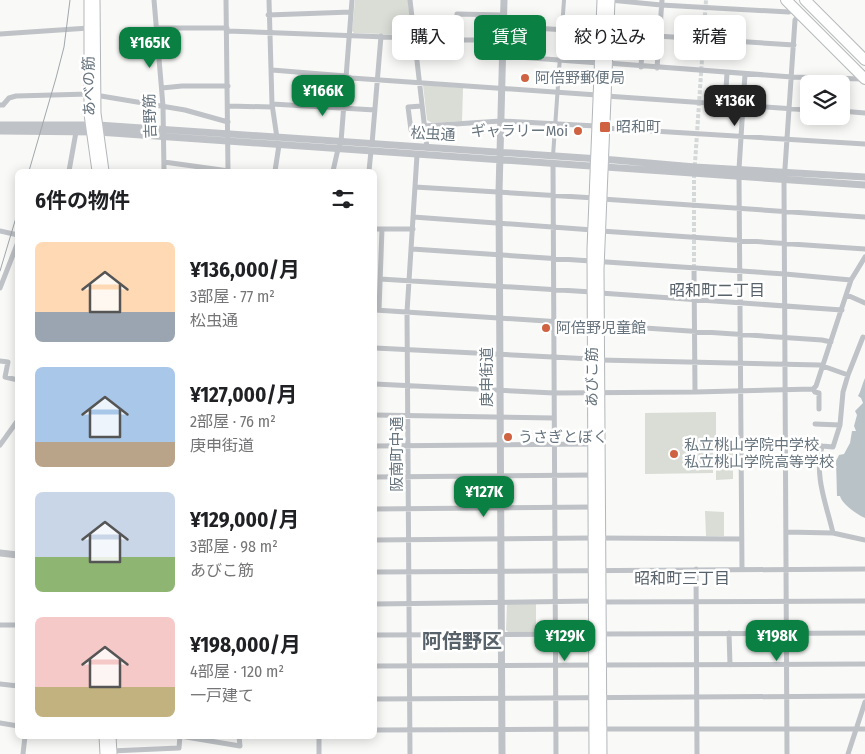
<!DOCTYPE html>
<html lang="ja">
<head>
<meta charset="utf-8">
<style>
  :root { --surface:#fff; --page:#f6f6f6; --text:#202124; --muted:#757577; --accent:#0b8043 }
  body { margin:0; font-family:"Fira Sans Condensed","Noto Sans JP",sans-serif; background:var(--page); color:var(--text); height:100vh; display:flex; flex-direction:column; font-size:19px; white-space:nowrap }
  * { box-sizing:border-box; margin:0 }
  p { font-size:16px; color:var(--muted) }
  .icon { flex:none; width:28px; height:28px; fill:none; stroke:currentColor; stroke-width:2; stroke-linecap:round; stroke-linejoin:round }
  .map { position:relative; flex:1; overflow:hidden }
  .sheet { position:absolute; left:15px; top:169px; width:362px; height:570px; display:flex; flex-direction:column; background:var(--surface); border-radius:8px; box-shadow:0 2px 12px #0003 }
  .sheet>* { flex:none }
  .banner { position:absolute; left:392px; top:15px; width:398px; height:45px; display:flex; gap:10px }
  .buttons { position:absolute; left:800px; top:75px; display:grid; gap:10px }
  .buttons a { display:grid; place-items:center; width:50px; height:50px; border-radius:8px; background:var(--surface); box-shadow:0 2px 12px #0003; font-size:25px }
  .price { position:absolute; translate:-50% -42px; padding:0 11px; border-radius:10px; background:var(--accent); color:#fff; font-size:16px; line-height:32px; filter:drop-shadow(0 1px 2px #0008) }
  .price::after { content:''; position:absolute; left:50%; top:30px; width:15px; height:11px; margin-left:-8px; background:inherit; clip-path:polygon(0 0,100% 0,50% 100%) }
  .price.current { background:#222; color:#fff }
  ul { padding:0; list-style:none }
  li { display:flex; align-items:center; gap:15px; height:125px; padding:0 20px }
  li span { display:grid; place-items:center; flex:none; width:140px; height:100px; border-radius:8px; color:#555 }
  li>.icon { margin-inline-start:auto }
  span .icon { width:60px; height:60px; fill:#fffc; stroke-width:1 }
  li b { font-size:21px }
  h2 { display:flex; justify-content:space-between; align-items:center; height:60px; padding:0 20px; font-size:21px }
  .tag { padding:0 18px; border-radius:8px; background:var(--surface); box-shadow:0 2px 12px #0003; font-size:18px; line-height:45px }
  .tag.current { background:var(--accent); color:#fff }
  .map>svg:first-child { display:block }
  .green { fill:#d9ddd6 }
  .water { fill:#b9c3c7 }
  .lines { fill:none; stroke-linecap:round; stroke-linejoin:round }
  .pedestrian-tunnel { stroke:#d4d8d9; stroke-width:4; stroke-dasharray:4 2; stroke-linecap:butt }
  .primary-casing { stroke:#b3b7ba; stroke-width:11 }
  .motorway-casing { stroke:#b5b8bb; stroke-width:12 }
  .pedestrian { stroke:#bfc2c6; stroke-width:4 }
  .minor { stroke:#bfc2c6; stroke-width:5 }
  .tertiary { stroke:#bfc2c6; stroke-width:7 }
  .primary { stroke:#fff; stroke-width:9 }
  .motorway { stroke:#fff; stroke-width:10 }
  .tram { stroke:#a1a7ac; stroke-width:1 }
  .poi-dot { fill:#ce6241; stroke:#fff; stroke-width:2 }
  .labels { text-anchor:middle; stroke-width:5; stroke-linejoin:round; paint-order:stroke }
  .poi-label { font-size:15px; fill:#67747e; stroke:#fff; text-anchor:start }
  .street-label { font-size:15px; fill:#67747e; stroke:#fff }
  .neighbourhood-label { font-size:16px; fill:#58626a; stroke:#fff }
  .district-label { font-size:20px; font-weight:bold; fill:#58626a; stroke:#fff }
</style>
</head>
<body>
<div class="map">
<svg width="865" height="754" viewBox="0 0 865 754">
  <rect width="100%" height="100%" fill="#f9f9f7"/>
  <path class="green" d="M355 0H408L411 33 410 35 354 33 352 31Z
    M423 85 463 88 462 121 432 123 427 120Z
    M716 412V448H713V473L645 474V413Z
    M716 450H733V479L716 480Z
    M705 511 724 512V536H706Z
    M507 604H536V632H508L506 630Z"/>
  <path class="water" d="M865 378V518C856 514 842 504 840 496H837L836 461 839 455 844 454 850 443 852 431H856L854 426 857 415 855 411 863 403 861 398 858 396C861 391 862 384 865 378Z"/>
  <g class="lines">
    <path class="pedestrian-tunnel" d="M694 268V178L706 0"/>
    <defs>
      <path id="primary" d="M89 0V114L97 171
        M95 0 96 113 104 171
        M104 736 105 754
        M111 736 112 754
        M594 754 592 249 602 0
        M602 754 599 269 610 0"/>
      <path id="motorway" d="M786 0 865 79
        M805 0 865 60"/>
    </defs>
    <use href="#primary" class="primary-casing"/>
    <use href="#motorway" class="motorway-casing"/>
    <path class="pedestrian" d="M553 156 564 0"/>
    <path class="minor" d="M154 0 163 106 164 171
      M226 0 228 171
      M269 0 272 104 277 138
      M410 0 427 148
      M610 0 661 5 789 12 792 9
      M268 15 351 12
      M504 26 794 45
      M157 28H227
      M227 31 413 38
      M0 34 89 28
      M503 40H457V14L504 15
      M503 56 599 63
      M607 63 792 77 862 79
      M641 67 643 34
      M657 68 662 0
      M272 70 346 76 351 78 597 95
      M162 88 182 86H228
      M606 96 809 110
      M272 104 375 110
      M725 104 727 73
      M0 105H3L9 98 16 96 89 94 185 110 228 122
      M228 106 272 107
      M422 106 408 107 411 130 425 128
      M841 111 865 113
      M424 126 501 121 596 126
      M604 128 865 144
      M372 144 381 36
      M164 162 229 171
      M553 163 556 754
      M739 169 745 74
      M69 171 76 132
      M275 171 279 145
      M333 171 338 149 341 142 352 0
      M369 171 371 151
      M739 177 742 569
      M415 187 595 198
      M602 199 865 217
      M413 217 593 230
      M375 229H413
      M0 231 18 235
      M601 231 865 249
      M412 249 785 274 851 280
      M694 268 695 392
      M380 279 592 292
      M0 288 18 242
      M600 293 842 310
      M847 295 865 303
      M375 310 592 324
      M379 310 382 229
      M600 325 822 340 831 342
      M375 348 592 359
      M600 360 820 365 848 375
      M0 361 8 362 5 377 18 380
      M375 384 554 393 695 392 813 389 816 386 851 280 865 257
      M813 389 815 392 819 393V409
      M375 415 554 418
      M815 424 840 425
      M0 445 18 420
      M375 446 593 444
      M786 446H822L833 447 840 425 843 392 848 375 863 337
      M822 446C814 476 826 503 833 533
      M375 477 593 475
      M375 509 593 507
      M786 532 833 533 865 540
      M600 538 742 539
      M375 540 592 538
      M696 569 697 754
      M375 572 865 569
      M601 602 865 601
      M375 604 594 601
      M0 625H18
      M729 633 730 665
      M601 634 865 633
      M375 635 593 634
      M601 665 865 664
      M375 666 594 665
      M0 684 18 686
      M375 699 865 696
      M0 723 18 726
      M602 729H865
      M375 730 594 729
      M180 736 240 746 239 736
      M319 736V754
      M111 751 179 748 180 736
      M23 754 25 736
      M410 754 407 312 417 155
      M787 754 784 183 795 20 798 16
      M848 754 865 702"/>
    <path class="tertiary" d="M0 125H98L614 160 695 167 865 177
      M0 131 98 132 865 185
      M0 553 18 555
      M502 754 499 192 504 0"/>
    <use href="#primary" class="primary"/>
    <use href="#motorway" class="motorway"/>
    <path class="tram" d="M29 171 56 78 64 47 70 0
      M0 271 18 211"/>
  </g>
  <g class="poi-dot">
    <circle cx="525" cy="78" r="5"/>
    <rect x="599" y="121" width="12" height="12" rx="2.5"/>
    <circle cx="578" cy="131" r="5"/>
    <circle cx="546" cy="328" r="5"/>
    <circle cx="508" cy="437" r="5"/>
    <circle cx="674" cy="454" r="5"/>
  </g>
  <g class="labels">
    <g class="poi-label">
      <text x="535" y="83">阿倍野郵便局</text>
      <text x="616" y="132">昭和町</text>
      <text x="568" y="136" text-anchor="end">ギャラリーMoi</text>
      <text x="556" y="333">阿倍野児童館</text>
      <text x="518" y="442">うさぎとぼく</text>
      <text x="684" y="450">私立桃山学院中学校<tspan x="684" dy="17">私立桃山学院高等学校</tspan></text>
    </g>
    <g class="street-label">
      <text transform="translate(89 86) rotate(-91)" y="5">あべの筋</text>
      <text transform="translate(150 116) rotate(-92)" y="5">吉野筋</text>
      <text transform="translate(433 134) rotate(3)" y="5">松虫通</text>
      <text transform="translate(487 377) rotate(-90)" y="5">庚申街道</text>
      <text transform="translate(592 377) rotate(-90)" y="5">あびこ筋</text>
      <text transform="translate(397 454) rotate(-90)" y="5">阪南町中通</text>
    </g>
    <g class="neighbourhood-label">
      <text x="717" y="296">昭和町二丁目</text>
      <text x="682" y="584">昭和町三丁目</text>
    </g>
    <g class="district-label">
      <text x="462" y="648">阿倍野区</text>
    </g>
  </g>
</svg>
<div class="buttons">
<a><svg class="icon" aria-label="layers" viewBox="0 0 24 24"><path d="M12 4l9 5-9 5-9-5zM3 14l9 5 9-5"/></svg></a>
</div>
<b class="price" style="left:150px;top:69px">¥165K</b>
<b class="price" style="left:323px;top:117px">¥166K</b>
<b class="price current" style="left:735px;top:127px">¥136K</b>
<b class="price" style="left:484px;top:518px">¥127K</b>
<b class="price" style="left:565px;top:662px">¥129K</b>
<b class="price" style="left:777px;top:662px">¥198K</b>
<div class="banner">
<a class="tag">購入</a>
<a class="tag current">賃貸</a>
<a class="tag">絞り込み</a>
<a class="tag">新着</a>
</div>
<section class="sheet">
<h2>6件の物件<svg class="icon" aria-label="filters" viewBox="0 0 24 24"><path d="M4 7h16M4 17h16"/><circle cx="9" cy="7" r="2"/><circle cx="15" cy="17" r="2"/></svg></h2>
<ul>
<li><span style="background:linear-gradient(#ffd9b3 70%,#9aa5b1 0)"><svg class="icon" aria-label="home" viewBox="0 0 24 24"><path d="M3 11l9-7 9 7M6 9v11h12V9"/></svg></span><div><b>¥136,000/月</b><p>3部屋 · 77 m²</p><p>松虫通</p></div></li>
<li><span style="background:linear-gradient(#a9c7e8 75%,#b9a48a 0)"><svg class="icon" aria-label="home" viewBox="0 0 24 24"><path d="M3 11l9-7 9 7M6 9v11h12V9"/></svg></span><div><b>¥127,000/月</b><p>2部屋 · 76 m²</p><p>庚申街道</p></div></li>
<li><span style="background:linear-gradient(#c9d6e8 65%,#8fb573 0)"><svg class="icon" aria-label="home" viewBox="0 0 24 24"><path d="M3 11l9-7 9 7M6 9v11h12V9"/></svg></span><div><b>¥129,000/月</b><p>3部屋 · 98 m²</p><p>あびこ筋</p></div></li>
<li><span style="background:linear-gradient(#f6c9c9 70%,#c2b280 0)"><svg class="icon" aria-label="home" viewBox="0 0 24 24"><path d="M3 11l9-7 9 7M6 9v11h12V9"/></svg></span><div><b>¥198,000/月</b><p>4部屋 · 120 m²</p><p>一戸建て</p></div></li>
</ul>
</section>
</div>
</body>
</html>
